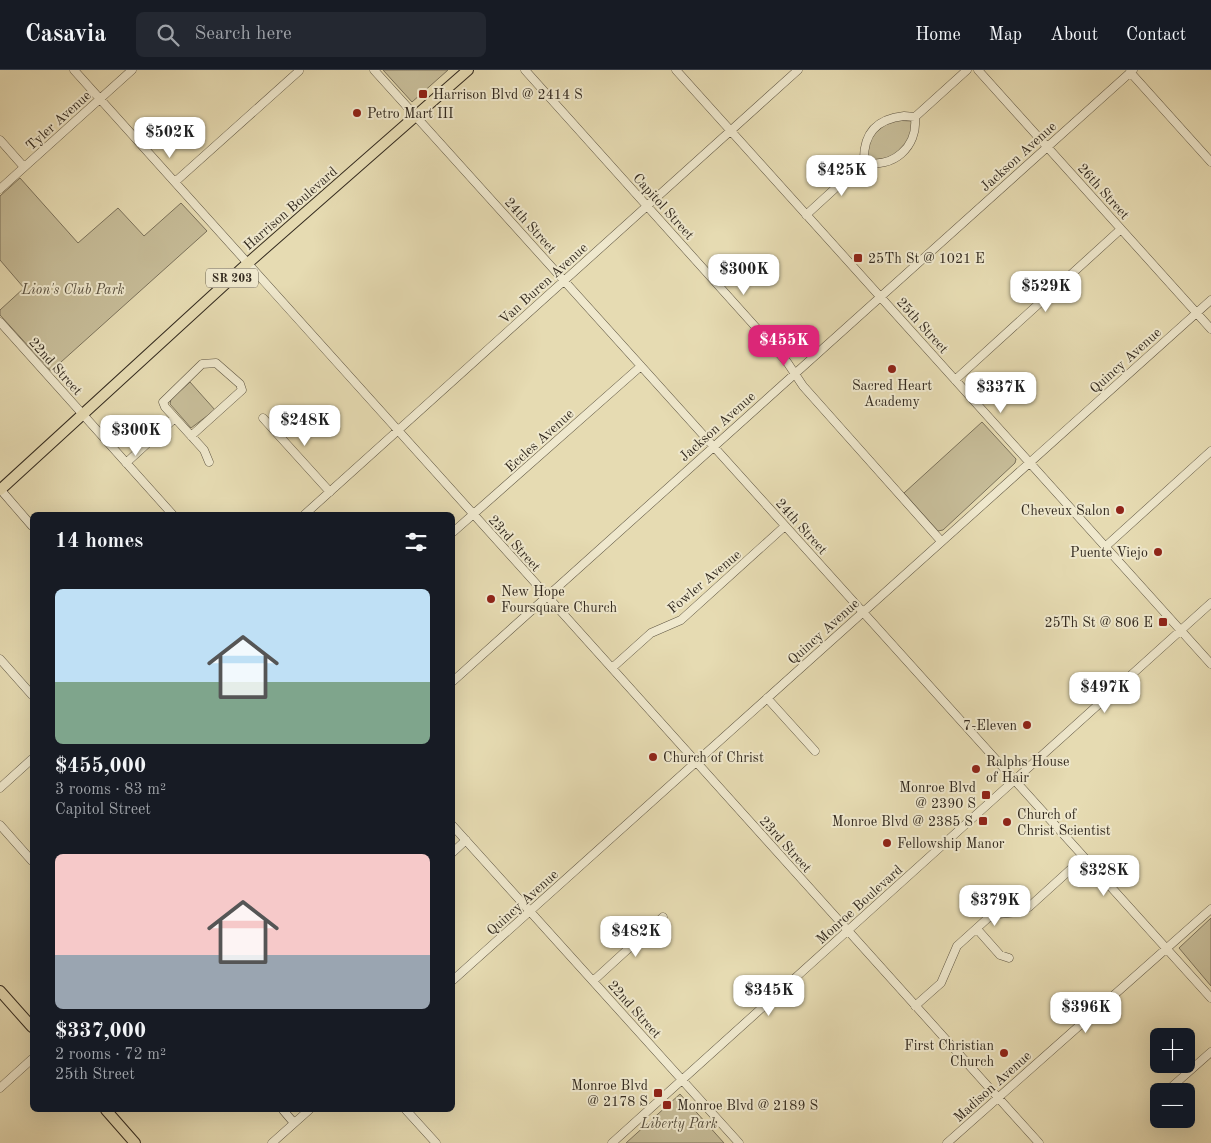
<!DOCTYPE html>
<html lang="en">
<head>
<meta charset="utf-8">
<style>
  :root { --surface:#171b24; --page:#242831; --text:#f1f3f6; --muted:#9ea1a6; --line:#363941; --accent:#db2777 }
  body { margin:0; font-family:"Old Standard TT",serif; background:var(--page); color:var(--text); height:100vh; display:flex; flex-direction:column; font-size:19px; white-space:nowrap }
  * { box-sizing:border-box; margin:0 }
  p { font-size:16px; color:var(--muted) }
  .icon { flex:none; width:28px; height:28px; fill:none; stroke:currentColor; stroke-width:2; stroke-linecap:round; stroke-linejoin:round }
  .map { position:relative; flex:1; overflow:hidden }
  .side { position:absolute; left:30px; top:442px; width:425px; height:600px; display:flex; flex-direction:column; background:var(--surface); border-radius:8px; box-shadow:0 5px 20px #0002 }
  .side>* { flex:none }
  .controls { position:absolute; left:1150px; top:958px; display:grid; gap:10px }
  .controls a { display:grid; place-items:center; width:45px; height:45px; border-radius:8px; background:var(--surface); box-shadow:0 5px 20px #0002; font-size:25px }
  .price { position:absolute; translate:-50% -42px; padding:0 11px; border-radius:10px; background:#fff; color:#222; font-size:16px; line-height:32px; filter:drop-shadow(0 1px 2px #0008) }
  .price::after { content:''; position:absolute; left:50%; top:30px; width:15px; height:11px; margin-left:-8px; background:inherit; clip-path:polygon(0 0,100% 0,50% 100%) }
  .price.current { background:var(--accent); color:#fff }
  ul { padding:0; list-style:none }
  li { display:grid; align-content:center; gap:10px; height:265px; padding:0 25px }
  li span { display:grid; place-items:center; height:155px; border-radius:8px; color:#555 }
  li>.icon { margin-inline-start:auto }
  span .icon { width:90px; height:90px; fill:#fffc; stroke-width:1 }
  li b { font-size:21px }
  h2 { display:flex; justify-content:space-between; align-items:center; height:60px; padding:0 25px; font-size:21px }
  header { display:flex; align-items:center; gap:30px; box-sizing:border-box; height:70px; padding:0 25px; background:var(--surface); border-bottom:1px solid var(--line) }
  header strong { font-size:24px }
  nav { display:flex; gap:28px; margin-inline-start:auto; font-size:18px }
  .search { width:350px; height:45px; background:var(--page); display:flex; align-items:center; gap:12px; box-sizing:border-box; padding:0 18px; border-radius:8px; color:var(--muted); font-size:19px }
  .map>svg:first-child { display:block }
  .green { fill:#c7bd99; stroke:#7c735c }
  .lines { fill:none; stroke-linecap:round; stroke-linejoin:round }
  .minor-casing { stroke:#5f5643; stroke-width:9 }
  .major-casing { stroke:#32291e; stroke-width:12 }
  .minor { stroke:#efe8cd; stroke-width:8 }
  .major { stroke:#e6dbb2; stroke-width:10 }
  .poi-dot { fill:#8f2418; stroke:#efe8cd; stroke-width:2 }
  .labels { text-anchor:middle; stroke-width:4; stroke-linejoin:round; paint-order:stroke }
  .shield { fill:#efe8cd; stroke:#6b6252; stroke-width:1 }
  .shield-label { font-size:12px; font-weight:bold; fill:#32291e }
  .poi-label { font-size:14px; fill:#32291e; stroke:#efe8cd; text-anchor:start }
  .street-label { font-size:14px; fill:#32291e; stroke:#efe8cd }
  .park-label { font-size:14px; font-style:italic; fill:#574e3d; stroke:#efe8cd }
</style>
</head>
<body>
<header>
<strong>Casavia</strong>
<div class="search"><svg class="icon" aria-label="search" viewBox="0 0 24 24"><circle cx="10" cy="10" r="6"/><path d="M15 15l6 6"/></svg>Search here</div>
<nav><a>Home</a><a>Map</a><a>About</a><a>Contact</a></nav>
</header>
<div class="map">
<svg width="1211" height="1073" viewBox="0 0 1211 1073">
  <rect width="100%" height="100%" fill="#e6dbb2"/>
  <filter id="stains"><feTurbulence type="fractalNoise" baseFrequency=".004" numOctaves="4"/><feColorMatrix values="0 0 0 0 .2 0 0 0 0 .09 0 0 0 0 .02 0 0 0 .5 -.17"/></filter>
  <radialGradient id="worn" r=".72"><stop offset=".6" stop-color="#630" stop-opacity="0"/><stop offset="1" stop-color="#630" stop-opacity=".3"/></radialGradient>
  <path class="green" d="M383 0H448L412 32Z
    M893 50 912 51C913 77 891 93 867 89 869 65 873 62 893 50Z
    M20 108 78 173 118 138 144 166 181 133 207 161 51 301 0 245V240L24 218 0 190V126Z
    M190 312 215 340 191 358 170 334 171 329Z
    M982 352 1016 389 1015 393 943 460 938 461 904 423Z
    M1211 848V916L1179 878Z
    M680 1024 724 1073H626Z"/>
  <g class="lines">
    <defs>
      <path id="minor" d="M74 0 1039 1073
        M374 0 1211 928
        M525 0 787 292 803 316 941 471
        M676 0 1211 594
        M978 0 1211 259
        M1130 2 1211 92
        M904 46 915 47C918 77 893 99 864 92 863 64 876 49 904 46Z
        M915 47 967 0
        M0 70 24 97
        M175 112 299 1
        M0 119 132 0
        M806 145 864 92
        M0 252 173 445
        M955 310 1121 159
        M263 348 330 422
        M191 366 242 320 240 314 216 293 202 294 163 332 165 337 204 380 209 392
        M126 393 175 348
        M0 419 32 456
        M304 445 798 0
        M452 463 641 296
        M1105 477 1211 381
        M0 589 32 625
        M612 598 651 563 681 550 785 456
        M452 612 1133 0
        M767 628 815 681
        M0 718 32 689
        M0 755 32 791
        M452 755 739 1073
        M452 783 466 770
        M977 859 1000 885 1009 888
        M452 911 1211 230
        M593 911 663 847
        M915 936 941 913 957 876 988 848 998 844 1018 842 1029 837 1083 788
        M0 1018 32 989
        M1167 1021 1211 982
        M283 1040 294 1053
        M406 1040 436 1073
        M272 1073 309 1040
        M612 1073 1211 533
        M947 1073 1211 839"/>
      <path id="major" d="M0 420 248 193 468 0
        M0 921 32 957
        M106 1040 135 1073"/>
    </defs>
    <use href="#minor" class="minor-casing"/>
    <use href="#major" class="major-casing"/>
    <use href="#minor" class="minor"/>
    <use href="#major" class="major"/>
  </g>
  <g class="poi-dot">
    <rect x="418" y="19" width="10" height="10" rx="2.5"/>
    <circle cx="357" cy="43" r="5"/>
    <rect x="853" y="183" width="10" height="10" rx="2.5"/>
    <circle cx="892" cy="299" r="5"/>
    <circle cx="1120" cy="440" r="5"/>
    <circle cx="1158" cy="482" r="5"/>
    <circle cx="491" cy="529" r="5"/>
    <rect x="1158" y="547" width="10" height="10" rx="2.5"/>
    <circle cx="1027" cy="655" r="5"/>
    <circle cx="653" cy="687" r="5"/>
    <circle cx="976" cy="699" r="5"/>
    <rect x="981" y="720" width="10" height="10" rx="2.5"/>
    <rect x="978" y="746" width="10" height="10" rx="2.5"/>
    <circle cx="1007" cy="752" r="5"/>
    <circle cx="887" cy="773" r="5"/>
    <circle cx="1004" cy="983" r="5"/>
    <rect x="653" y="1018" width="10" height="10" rx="2.5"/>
    <rect x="662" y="1030" width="10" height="10" rx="2.5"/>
  </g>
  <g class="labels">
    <rect class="shield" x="206" y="198.5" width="52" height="19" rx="4"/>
    <g class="shield-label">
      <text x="232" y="212">SR 203</text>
    </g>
    <g class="poi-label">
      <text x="433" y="29">Harrison Blvd @ 2414 S</text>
      <text x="367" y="48">Petro Mart III</text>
      <text x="868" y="193">25Th St @ 1021 E</text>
      <text x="892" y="320" text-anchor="middle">Sacred Heart<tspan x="892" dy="16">Academy</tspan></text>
      <text x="1110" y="445" text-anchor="end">Cheveux Salon</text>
      <text x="1148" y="487" text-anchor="end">Puente Viejo</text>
      <text x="501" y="526">New Hope<tspan x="501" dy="16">Foursquare Church</tspan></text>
      <text x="1153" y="557" text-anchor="end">25Th St @ 806 E</text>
      <text x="1017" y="660" text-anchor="end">7-Eleven</text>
      <text x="663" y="692">Church of Christ</text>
      <text x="986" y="696">Ralphs House<tspan x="986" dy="16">of Hair</tspan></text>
      <text x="976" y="722" text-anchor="end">Monroe Blvd<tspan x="976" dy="16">@ 2390 S</tspan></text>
      <text x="1017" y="749">Church of<tspan x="1017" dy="16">Christ Scientist</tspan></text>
      <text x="973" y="756" text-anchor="end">Monroe Blvd @ 2385 S</text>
      <text x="897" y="778">Fellowship Manor</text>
      <text x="994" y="980" text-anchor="end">First Christian<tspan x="994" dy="16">Church</tspan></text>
      <text x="648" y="1020" text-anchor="end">Monroe Blvd<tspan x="648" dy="16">@ 2178 S</tspan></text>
      <text x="677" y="1040">Monroe Blvd @ 2189 S</text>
    </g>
    <g class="street-label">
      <text transform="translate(58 50) rotate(-42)" y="5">Tyler Avenue</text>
      <text transform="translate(1018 86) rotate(-42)" y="5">Jackson Avenue</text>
      <text transform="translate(1104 121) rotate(48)" y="5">26th Street</text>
      <text transform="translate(664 136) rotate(48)" y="5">Capitol Street</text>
      <text transform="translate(290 138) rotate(-41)" y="5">Harrison Boulevard</text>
      <text transform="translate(531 155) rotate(48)" y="5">24th Street</text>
      <text transform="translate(543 213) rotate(-42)" y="5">Van Buren Avenue</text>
      <text transform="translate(923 255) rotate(48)" y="5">25th Street</text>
      <text transform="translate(1125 290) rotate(-42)" y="5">Quincy Avenue</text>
      <text transform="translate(56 296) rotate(48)" y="5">22nd Street</text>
      <text transform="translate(717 356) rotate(-42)" y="5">Jackson Avenue</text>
      <text transform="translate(539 370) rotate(-42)" y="5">Eccles Avenue</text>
      <text transform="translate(802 456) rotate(48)" y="5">24th Street</text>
      <text transform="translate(515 473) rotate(48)" y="5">23rd Street</text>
      <text transform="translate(704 511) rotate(-40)" y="5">Fowler Avenue</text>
      <text transform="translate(823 561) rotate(-42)" y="5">Quincy Avenue</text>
      <text transform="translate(786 774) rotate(48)" y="5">23rd Street</text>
      <text transform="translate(522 832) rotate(-42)" y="5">Quincy Avenue</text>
      <text transform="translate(859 834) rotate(-42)" y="5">Monroe Boulevard</text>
      <text transform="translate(635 939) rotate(48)" y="5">22nd Street</text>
      <text transform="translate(992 1016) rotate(-42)" y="5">Madison Avenue</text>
    </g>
    <g class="park-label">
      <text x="73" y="224">Lion's Club Park</text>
      <text x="679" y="1058">Liberty Park</text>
    </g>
  </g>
  <rect width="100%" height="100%" filter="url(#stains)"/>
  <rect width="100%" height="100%" fill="url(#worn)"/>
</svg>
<div class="controls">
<a>+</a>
<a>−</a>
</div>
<b class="price" style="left:170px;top:89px">$502K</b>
<b class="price" style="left:842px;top:127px">$425K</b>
<b class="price" style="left:744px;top:226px">$300K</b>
<b class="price" style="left:1046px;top:243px">$529K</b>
<b class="price current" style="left:784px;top:297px">$455K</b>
<b class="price" style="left:1001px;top:344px">$337K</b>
<b class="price" style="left:305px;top:377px">$248K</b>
<b class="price" style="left:136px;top:387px">$300K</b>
<b class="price" style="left:1105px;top:644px">$497K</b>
<b class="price" style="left:1104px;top:827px">$328K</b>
<b class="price" style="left:995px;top:857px">$379K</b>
<b class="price" style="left:636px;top:888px">$482K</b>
<b class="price" style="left:769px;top:947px">$345K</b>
<b class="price" style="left:1086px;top:964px">$396K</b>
<section class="side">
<h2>14 homes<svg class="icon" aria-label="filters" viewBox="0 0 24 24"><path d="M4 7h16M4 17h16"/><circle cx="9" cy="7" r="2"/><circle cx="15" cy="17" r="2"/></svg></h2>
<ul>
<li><span style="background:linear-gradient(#bfe0f5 60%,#7fa58c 0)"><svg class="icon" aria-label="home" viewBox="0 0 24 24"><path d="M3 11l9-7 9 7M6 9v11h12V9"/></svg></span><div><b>$455,000</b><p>3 rooms · 83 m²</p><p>Capitol Street</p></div></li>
<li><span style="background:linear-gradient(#f6c9c9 65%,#9aa5b1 0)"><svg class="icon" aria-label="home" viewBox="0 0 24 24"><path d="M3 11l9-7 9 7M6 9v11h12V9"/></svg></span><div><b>$337,000</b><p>2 rooms · 72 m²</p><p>25th Street</p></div></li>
</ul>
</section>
</div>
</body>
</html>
